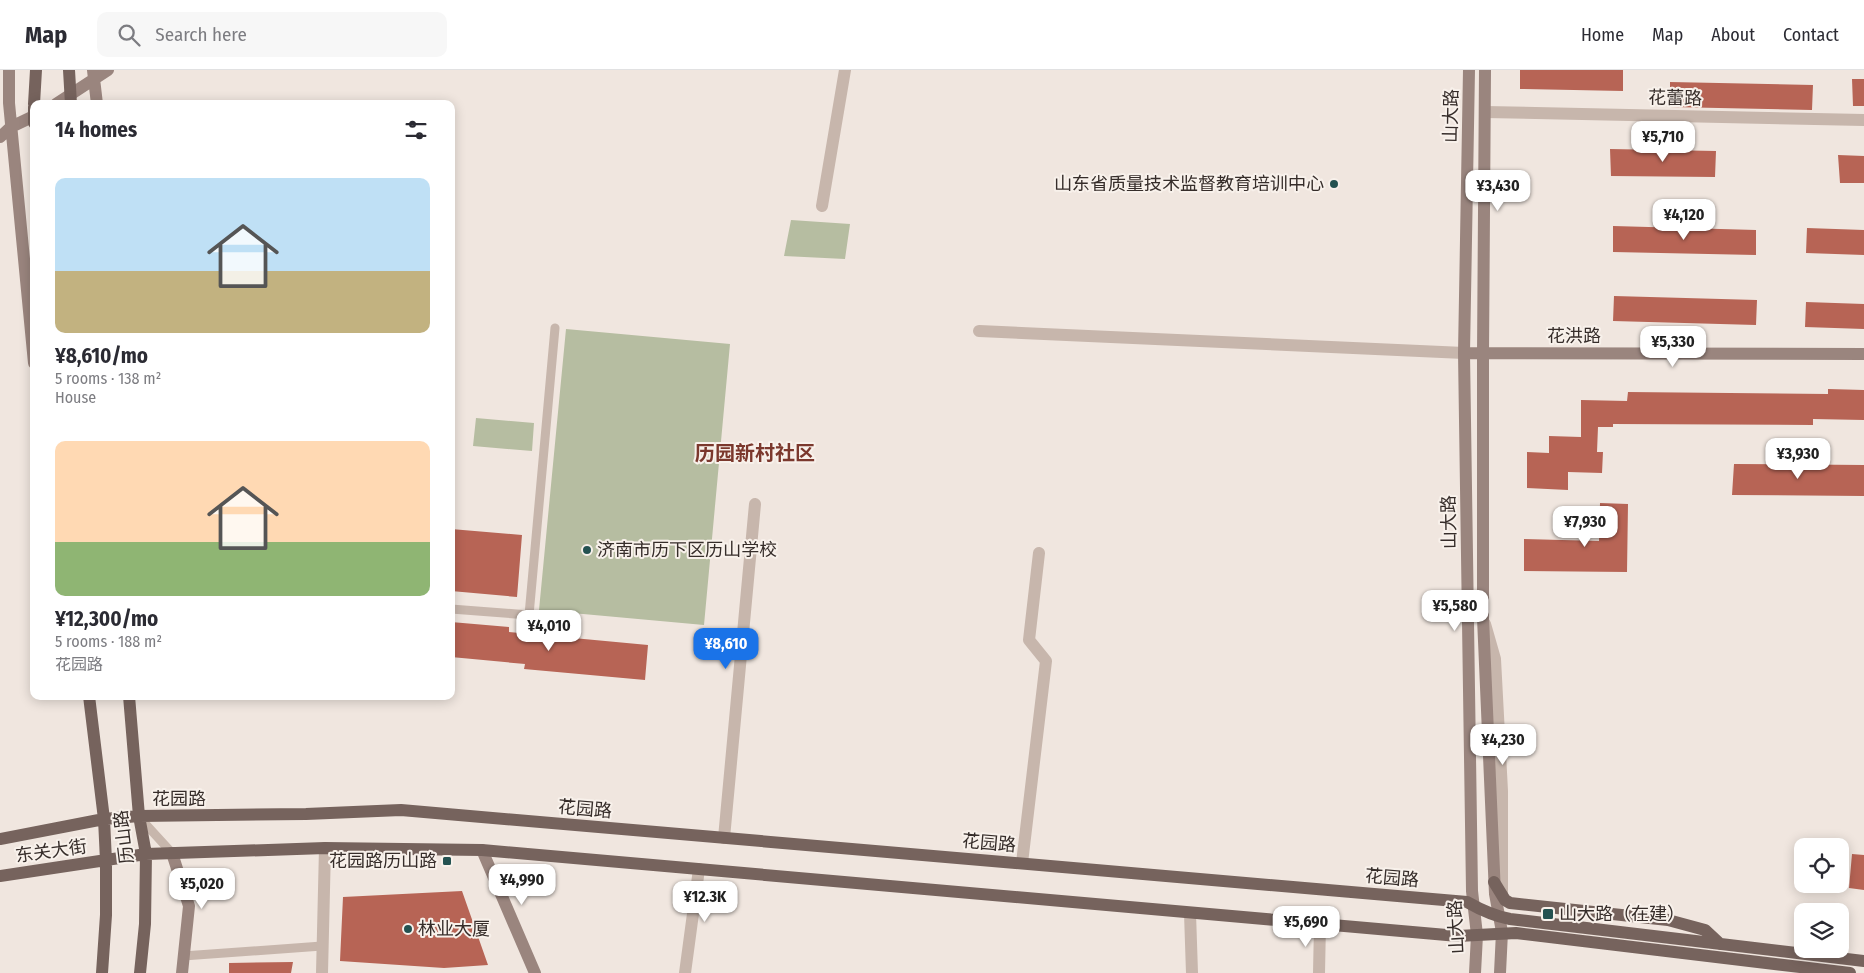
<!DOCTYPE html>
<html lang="en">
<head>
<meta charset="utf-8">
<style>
  :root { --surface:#fff; --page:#f7f7f7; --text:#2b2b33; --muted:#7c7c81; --line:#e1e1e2; --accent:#1a73e8 }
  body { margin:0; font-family:"Fira Sans Condensed","Noto Sans SC",sans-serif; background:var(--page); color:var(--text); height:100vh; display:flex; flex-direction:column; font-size:19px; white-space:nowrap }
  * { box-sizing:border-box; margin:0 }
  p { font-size:16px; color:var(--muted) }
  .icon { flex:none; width:28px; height:28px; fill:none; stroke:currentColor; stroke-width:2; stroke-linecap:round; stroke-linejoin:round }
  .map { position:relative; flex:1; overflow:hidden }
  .sheet { position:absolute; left:30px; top:30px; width:425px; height:600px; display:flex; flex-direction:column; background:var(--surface); border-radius:10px; box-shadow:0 2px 12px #0003 }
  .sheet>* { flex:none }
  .tools { position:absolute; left:1794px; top:768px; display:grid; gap:10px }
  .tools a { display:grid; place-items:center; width:55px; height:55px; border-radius:10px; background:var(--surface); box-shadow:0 2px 12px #0003; font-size:25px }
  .price { position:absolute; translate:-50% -42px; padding:0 11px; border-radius:10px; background:#fff; color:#222; font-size:16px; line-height:32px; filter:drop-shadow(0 1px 2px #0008) }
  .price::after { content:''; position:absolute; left:50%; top:30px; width:15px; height:11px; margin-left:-8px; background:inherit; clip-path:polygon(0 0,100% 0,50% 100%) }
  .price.active { background:var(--accent); color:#fff }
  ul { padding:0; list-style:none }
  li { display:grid; align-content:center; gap:10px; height:265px; padding:0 25px }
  li span { display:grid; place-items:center; height:155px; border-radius:10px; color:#555 }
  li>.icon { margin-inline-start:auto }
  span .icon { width:90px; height:90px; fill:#fffc; stroke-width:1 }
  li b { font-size:21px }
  h2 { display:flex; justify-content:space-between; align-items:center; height:60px; padding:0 25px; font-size:21px }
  header { display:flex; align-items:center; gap:30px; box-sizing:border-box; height:70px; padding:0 25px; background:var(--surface); border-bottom:1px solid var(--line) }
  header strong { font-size:24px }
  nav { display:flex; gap:28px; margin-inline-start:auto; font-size:18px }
  .search { width:350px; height:45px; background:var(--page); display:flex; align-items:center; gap:12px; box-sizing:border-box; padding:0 18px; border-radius:10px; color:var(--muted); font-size:19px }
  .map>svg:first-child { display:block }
  .green { fill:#b6bda1 }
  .building { fill:#b76455 }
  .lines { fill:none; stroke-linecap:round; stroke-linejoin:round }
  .lane { stroke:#c7b6ac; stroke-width:9 }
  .street { stroke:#c7b6ac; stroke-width:12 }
  .secondary { stroke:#9a857e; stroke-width:12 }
  .primary { stroke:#76635d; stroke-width:12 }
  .poi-dot { fill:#245251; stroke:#f8f1eb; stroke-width:2 }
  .labels { text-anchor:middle; stroke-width:4; stroke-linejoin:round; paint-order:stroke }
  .street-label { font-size:18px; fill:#362d2a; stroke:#f8f1eb }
  .poi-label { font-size:18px; fill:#362d2a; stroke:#f8f1eb; text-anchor:start }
  .quarter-label { font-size:20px; font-weight:bold; fill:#7b382d; stroke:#f8f1eb }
</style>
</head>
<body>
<header>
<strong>Map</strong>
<div class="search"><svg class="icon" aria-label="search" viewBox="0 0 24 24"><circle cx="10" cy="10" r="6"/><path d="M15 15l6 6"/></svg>Search here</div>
<nav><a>Home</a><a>Map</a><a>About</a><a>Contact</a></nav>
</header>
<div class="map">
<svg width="1864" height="903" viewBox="0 0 1864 903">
  <rect width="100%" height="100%" fill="#f0e6df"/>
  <path class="green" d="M791 150 850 154 845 189 784 186Z
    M566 259 730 274 704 555 539 540Z
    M476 348 534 353 532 381 473 376Z"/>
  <path class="building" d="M1520 0H1623V21L1520 19Z
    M1852 9H1864V36H1853Z
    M1670 12 1813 15 1812 40 1670 37Z
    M1610 79 1716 81 1715 107 1611 106Z
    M1838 85 1864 86V113H1840Z
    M1613 156 1756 160V185L1613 182Z
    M1807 158 1864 160V185L1806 183Z
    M1614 226 1757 230 1756 255 1613 251Z
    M1806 232 1864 234V259L1805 257Z
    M1828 319 1864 320V350L1813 349V355L1613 354V357H1598L1597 382H1603L1602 403 1568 402V420L1527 418V382L1549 383V366L1581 367V330L1627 331 1628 322 1828 324Z
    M1734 394 1864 395V426L1732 425Z
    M1600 433 1628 434 1627 502 1524 501V469L1599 471Z
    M451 459 522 465 517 527 451 521Z
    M451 552 509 557V562L648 575 645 610 524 599 525 594 451 587Z
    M1852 784 1864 785V820L1849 818Z
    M462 821 488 895 444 898 340 891 343 827Z
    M293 892 291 903H229V893Z"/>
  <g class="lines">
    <path class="lane" d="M451 539 529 545 555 258
      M140 748 172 783
      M183 886 322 876"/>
    <path class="street" d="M1485 42 1864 50
      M822 136 845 0
      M979 261 1464 283
      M1485 554 1495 589 1502 721V830
      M724 768 755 434
      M1022 793 1046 591 1029 570 1039 483
      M1190 843 1192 903
      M322 903 325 778
      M685 903 699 799
      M1319 903 1320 854"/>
    <path class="secondary" d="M9 0V33L34 293
      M93 0 97 34
      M1469 0 1464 283 1472 821 1477 865 1475 903
      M1485 0 1483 284V548L1495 824 1502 862 1500 903
      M56 34 108 0
      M0 67 11 57 34 46
      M1464 283 1864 284
      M482 780 535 903
      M172 783 189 836 182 903"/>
    <path class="primary" d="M69 0 71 34
      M34 34 36 0
      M34 37V53
      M89 626 104 749 106 791V845L102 903
      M129 626 139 746 146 784 145 854 140 903
      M0 769 104 749 139 746 306 744 401 740 1467 832C1481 840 1494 846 1510 849L1864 891
      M0 806 146 784 325 778 482 780 1458 866 1516 863 1850 903
      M1494 812 1505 830 1510 833 1668 850 1705 860 1720 874"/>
  </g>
  <g class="poi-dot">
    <circle cx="1334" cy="114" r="5"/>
    <circle cx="587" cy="480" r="5"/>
    <rect x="442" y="786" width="10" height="10" rx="2.5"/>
    <rect x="1542" y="838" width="12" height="12" rx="2.5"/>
    <circle cx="408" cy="859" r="5"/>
  </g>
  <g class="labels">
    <g class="street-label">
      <text transform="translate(1675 28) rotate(1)" y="6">花蕾路</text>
      <text transform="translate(1451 46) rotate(-89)" y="6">山大路</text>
      <text x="1574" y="272">花洪路</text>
      <text transform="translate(1449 452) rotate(-91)" y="6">山大路</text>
      <text x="179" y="735">花园路</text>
      <text transform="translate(585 739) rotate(5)" y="6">花园路</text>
      <text transform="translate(124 767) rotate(-97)" y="6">历山路</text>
      <text transform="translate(989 773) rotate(5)" y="6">花园路</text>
      <text transform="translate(51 781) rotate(-8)" y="6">东关大街</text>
      <text transform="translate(1392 808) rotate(5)" y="6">花园路</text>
      <text transform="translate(1456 857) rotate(-93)" y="6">山大路</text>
    </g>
    <g class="poi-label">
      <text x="1324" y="120" text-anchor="end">山东省质量技术监督教育培训中心</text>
      <text x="597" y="486">济南市历下区历山学校</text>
      <text x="437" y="797" text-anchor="end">花园路历山路</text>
      <text x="1559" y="850">山大路（在建）</text>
      <text x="418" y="865">林业大厦</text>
    </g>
    <g class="quarter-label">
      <text x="755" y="390">历园新村社区</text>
    </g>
  </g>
</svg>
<div class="tools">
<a><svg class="icon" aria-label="locate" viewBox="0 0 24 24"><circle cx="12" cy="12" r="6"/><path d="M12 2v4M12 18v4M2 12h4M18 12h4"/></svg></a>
<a><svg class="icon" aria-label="layers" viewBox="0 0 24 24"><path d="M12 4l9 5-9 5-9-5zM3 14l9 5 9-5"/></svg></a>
</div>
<b class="price" style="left:1663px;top:93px">¥5,710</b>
<b class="price" style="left:1498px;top:142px">¥3,430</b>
<b class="price" style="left:1684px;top:171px">¥4,120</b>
<b class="price" style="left:1673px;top:298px">¥5,330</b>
<b class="price" style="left:1798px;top:410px">¥3,930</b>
<b class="price" style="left:1585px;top:478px">¥7,930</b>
<b class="price" style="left:1455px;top:562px">¥5,580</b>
<b class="price" style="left:549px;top:582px">¥4,010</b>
<b class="price active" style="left:726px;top:600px">¥8,610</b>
<b class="price" style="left:1503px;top:696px">¥4,230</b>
<b class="price" style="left:522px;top:836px">¥4,990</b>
<b class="price" style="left:202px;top:840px">¥5,020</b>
<b class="price" style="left:705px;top:853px">¥12.3K</b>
<b class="price" style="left:1306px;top:878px">¥5,690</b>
<section class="sheet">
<h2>14 homes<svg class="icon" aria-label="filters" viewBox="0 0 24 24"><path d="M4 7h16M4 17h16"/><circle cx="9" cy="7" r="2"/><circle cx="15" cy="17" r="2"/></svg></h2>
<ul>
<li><span style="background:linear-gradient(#bfe0f5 60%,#c2b280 0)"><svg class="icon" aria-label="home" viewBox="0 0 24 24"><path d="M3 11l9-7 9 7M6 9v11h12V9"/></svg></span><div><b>¥8,610/mo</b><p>5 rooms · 138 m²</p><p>House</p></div></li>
<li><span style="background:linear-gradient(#ffd9b3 65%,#8fb573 0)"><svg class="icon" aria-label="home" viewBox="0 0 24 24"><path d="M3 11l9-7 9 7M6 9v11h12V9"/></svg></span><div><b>¥12,300/mo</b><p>5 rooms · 188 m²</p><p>花园路</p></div></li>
</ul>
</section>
</div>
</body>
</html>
